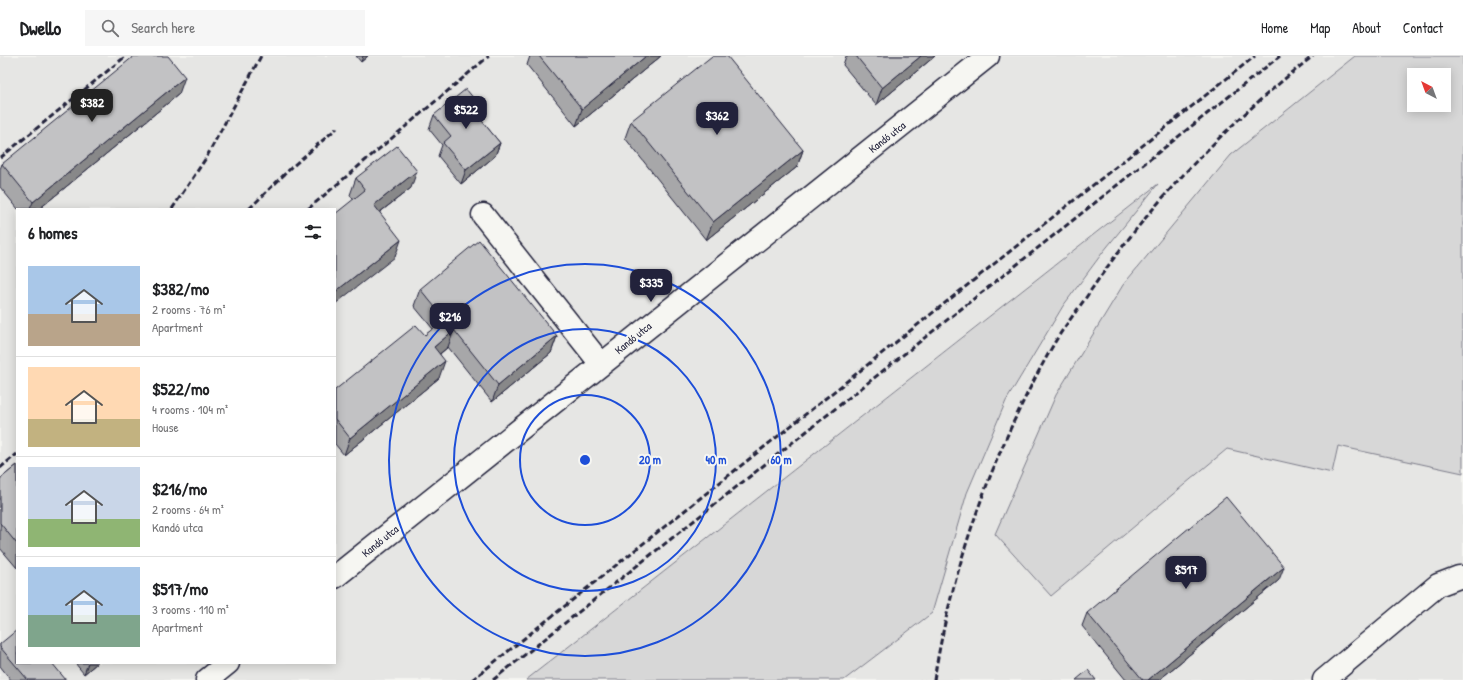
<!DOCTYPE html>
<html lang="en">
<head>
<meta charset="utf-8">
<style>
  :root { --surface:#fff; --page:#f6f6f6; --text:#202124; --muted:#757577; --line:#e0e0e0; --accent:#22223b }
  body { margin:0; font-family:"Patrick Hand",sans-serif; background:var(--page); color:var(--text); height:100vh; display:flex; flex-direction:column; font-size:15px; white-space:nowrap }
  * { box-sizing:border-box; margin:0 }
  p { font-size:13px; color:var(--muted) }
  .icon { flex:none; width:22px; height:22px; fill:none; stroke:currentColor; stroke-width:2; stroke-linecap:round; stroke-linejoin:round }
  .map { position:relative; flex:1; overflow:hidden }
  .panel { position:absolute; left:16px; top:152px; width:320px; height:456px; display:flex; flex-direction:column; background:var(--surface); border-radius:0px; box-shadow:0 2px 10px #0003 }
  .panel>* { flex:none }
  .needle { width:26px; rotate:319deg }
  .tools { position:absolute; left:1407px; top:12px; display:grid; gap:8px }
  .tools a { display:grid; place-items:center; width:44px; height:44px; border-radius:0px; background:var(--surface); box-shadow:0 2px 10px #0003; font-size:20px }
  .price { position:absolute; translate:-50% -34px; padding:0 9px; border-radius:8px; background:var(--accent); color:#fff; font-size:13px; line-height:26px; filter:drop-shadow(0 1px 2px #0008) }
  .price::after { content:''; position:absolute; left:50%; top:24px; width:12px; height:9px; margin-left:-6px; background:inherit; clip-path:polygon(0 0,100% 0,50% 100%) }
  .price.on { background:#222; color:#fff }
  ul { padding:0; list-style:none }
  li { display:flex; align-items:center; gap:12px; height:100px; padding:0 12px }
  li+li { border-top:1px solid var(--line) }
  li span { display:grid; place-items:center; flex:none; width:112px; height:80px; border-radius:0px; color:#555 }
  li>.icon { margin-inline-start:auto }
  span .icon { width:48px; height:48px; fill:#fffc; stroke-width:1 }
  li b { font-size:17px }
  h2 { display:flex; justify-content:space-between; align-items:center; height:48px; padding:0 12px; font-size:17px }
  header { display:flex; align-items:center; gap:24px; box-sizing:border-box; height:56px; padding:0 20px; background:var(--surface); border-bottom:1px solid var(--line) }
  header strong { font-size:19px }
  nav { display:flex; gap:22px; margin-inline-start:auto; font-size:14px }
  .search { width:280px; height:36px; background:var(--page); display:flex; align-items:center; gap:10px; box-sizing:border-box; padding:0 14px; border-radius:0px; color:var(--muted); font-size:15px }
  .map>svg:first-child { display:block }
  .built { fill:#e6e6e4; fill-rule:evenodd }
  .green { fill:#d7d7d7; stroke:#7c7c89; fill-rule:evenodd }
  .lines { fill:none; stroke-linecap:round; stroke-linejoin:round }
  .minor-casing { stroke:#22223b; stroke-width:25 }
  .minor { stroke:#f6f6f2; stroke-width:22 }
  .rail { stroke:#22223b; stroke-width:3; stroke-dasharray:6 3; stroke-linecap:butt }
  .wall { fill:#a7a7a9; stroke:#22223b }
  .shaded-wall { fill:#888889; stroke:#22223b }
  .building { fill:#c2c2c4; stroke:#22223b }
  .ring { fill:none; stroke:#1d4ed8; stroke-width:2 }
  .labels { text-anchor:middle; stroke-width:4; stroke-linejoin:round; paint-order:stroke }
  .street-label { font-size:11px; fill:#22223b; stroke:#f6f6f2 }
  .centre { fill:#1d4ed8; stroke:#f6f6f2; stroke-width:2 }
  .ring-label { font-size:12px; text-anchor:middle; font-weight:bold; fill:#1d4ed8; stroke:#f6f6f2; stroke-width:4; stroke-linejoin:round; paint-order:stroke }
</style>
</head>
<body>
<header>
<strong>Dwello</strong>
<div class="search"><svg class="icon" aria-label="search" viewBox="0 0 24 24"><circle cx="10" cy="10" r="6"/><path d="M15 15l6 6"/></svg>Search here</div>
<nav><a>Home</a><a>Map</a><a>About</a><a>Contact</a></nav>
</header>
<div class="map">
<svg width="1463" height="624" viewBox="0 0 1463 624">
  <rect width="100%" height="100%" fill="#f6f6f2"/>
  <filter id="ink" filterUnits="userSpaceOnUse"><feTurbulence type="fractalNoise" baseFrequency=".025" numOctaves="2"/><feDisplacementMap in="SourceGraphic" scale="8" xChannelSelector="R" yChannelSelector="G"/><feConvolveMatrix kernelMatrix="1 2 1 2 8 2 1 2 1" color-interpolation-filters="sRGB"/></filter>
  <g filter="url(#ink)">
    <path class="built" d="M0 0H1355L1231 99 1052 539 1227 393 1331 417 1338 389 1463 417V624H844L932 557 967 437 1006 345 1063 250 1103 196 1156 129 526 624H0ZM17 153H335V607H17Z"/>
    <path class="green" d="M1355 0H1463V417L1338 390 1332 417 1227 393 1051 540 995 478 1056 339 1123 229 1231 99ZM1414 19H1444V49H1414Z
      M1158 128 1103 196 1063 250 1006 345 967 437 932 557 844 624H526Z"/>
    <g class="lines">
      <defs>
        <path id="minor" d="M483 159 601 308
          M335 521 988 0
          M207 624 228 607
          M1324 624 1438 529 1459 521H1463"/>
      </defs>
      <use href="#minor" class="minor-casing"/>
      <use href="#minor" class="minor"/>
      <path class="rail" d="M0 102 126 0
        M172 153 206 102 261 0
        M249 153 293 110 337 72
        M308 153 489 0
        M0 412 17 398
        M472 624 1255 0
        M493 624 1280 0
        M934 624C953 506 995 390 1055 286 1064 271 1075 257 1085 243 1147 150 1225 69 1313 0"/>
    </g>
    <path class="wall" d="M356 0H368L361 6Z
      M530 0H661L576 70 527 9Z
      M846 0H935L876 49 843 9Z
      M179 38 39 153H18L0 131V113L2 108Z
      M484 55 481 64 500 87 495 100 461 128 438 100 442 89 429 73 434 59Z
      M631 65 803 94 797 111 706 184 625 82Z
      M356 122 411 132 379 157 395 201 350 139Z
      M420 233 557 280 551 297 492 346 448 291 440 298 439 322 344 399 335 388V334L425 279 433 273 414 250Z
      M17 409V512L0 492V423Z
      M1279 524 1159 624H1126L1082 570 1087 557Z
      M0 588 66 624H11L0 610Z
      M75 607H97L84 618Z"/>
    <path class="shaded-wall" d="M363 0H368L361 6Z
      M646 0H661L576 70 582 53Z
      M921 0H935L876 49 882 32Z
      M185 21 179 38 39 153H30L33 146Z
      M484 55 479 68 478 60Z
      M500 87 495 100 461 128 466 114Z
      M803 94 797 111 706 184 713 166Z
      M417 115 411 132 367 166 374 149Z
      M401 184 395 201 335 248V236Z
      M454 274 448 291 427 308 434 291Z
      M557 280 551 297 492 346 498 329Z
      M445 305 439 322 344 399 350 382Z
      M1284 511 1279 524 1159 624H1148Z
      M88 607H97L84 618Z"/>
    <path class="building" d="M134 0H168L185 21 33 146 2 108Z
      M539 0H646L582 53Z
      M712 0H727L803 94 713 166 631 65Z
      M856 0H921L882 32Z
      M466 33 484 55 478 60 500 87 466 114 443 87 451 80 434 59Z
      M397 90 417 115 374 149 401 184 335 236V158L365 134 356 122Z
      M479 184 557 280 498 329 454 274 434 291 445 305 350 382 335 363V334L416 269 425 279 445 263 420 233Z
      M17 409V488L0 467V423Z
      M1226 441 1284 511 1148 624H1143L1087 557Z
      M17 574V607H52L66 624H28L0 591V588Z
      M1088 614 1096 624H1076Z"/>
  </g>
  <g class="ring">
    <circle cx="585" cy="404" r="65"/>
    <circle cx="585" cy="404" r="131"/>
    <circle cx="585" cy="404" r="196"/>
  </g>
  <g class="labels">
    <g class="street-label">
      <text transform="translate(887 81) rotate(-38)" y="4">Kandó utca</text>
      <text transform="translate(633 282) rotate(-39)" y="4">Kandó utca</text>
      <text transform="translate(380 485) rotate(-39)" y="4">Kandó utca</text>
    </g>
  </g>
  <circle cx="585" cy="404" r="6" class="centre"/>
  <g class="ring-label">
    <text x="650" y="408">20 m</text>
    <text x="716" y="408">40 m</text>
    <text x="781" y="408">60 m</text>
  </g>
</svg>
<div class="tools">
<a><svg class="needle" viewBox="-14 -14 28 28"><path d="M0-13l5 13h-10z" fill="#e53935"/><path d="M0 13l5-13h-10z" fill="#757577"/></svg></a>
</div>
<b class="price on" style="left:92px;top:67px">$382</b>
<b class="price" style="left:466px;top:74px">$522</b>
<b class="price" style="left:717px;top:80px">$362</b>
<b class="price" style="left:651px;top:247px">$335</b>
<b class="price" style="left:450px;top:281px">$216</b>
<b class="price" style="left:1186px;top:534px">$517</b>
<section class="panel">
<h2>6 homes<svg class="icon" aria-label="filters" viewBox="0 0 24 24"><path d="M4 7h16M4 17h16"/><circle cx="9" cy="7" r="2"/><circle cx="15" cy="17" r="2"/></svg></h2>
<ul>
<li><span style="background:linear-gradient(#a9c7e8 60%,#b9a48a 0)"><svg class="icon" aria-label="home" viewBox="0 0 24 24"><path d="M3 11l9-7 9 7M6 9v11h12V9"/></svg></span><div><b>$382/mo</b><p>2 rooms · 76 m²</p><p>Apartment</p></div></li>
<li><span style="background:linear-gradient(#ffd9b3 65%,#c2b280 0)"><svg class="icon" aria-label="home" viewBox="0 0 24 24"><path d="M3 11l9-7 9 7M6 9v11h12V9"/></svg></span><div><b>$522/mo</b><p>4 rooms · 104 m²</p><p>House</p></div></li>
<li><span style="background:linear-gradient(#c9d6e8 65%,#8fb573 0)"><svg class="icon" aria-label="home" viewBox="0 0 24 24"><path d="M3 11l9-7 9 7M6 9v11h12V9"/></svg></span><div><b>$216/mo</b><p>2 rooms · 64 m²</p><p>Kandó utca</p></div></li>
<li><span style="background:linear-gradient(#a9c7e8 60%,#7fa58c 0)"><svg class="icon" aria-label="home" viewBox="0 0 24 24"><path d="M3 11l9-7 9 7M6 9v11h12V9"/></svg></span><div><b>$517/mo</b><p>3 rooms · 110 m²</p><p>Apartment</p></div></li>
</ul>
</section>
</div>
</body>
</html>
